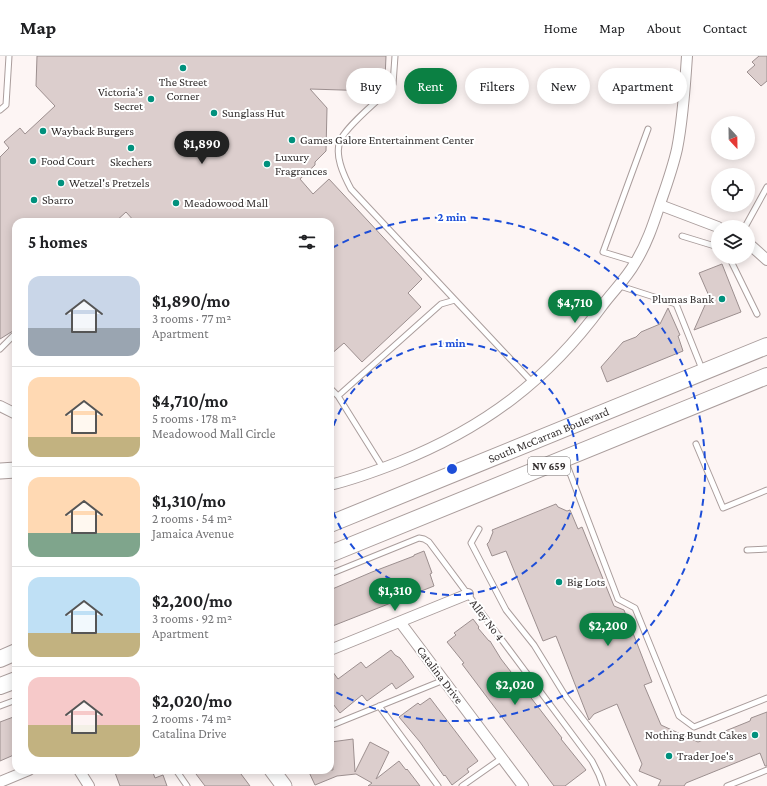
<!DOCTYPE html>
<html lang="en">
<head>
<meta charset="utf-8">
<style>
  :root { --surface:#fff; --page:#f2f2f2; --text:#202124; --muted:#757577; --line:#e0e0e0; --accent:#0b8043 }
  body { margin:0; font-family:"Crimson Pro",serif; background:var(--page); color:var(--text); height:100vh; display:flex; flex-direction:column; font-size:15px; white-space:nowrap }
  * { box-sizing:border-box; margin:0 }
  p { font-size:13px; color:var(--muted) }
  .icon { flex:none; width:22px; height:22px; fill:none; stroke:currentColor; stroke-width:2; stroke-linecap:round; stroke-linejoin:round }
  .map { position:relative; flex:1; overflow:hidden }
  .details { position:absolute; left:12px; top:162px; width:322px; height:556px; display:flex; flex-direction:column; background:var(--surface); border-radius:12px; box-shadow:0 2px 10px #0003 }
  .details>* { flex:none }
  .guide { position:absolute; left:346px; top:12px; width:361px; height:36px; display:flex; gap:8px }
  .needle { width:26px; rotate:158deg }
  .fabs { position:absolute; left:711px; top:60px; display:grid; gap:8px }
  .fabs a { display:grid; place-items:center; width:44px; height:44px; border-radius:50%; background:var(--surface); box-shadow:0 2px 10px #0003; font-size:20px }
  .price { position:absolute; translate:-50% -34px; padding:0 9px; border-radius:14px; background:var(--accent); color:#fff; font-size:13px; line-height:26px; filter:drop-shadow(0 1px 2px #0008) }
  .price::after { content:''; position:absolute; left:50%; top:24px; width:12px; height:9px; margin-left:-6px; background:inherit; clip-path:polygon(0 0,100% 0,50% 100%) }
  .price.current { background:#222; color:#fff }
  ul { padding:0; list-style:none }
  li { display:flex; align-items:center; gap:12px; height:100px; padding:0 16px }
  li+li { border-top:1px solid var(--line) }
  li span { display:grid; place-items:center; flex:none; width:112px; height:80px; border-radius:12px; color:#555 }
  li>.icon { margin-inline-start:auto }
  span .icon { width:48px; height:48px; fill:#fffc; stroke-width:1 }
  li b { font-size:17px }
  h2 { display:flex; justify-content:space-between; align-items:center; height:48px; padding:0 16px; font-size:17px }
  .chip { padding:0 14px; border-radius:18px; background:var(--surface); box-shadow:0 2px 10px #0003; font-size:14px; line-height:36px }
  .chip.current { background:var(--accent); color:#fff }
  header { display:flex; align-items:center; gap:24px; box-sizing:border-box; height:56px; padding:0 20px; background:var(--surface); border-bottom:1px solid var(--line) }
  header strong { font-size:19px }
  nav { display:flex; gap:22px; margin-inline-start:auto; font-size:14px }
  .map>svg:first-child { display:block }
  .building { fill:#dccecd; stroke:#9c8f8f }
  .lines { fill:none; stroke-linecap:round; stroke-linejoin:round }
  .lane-casing { stroke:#aa9d9c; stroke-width:7 }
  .street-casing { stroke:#aa9d9c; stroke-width:12 }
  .secondary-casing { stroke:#aa9d9c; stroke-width:17 }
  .primary-casing { stroke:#aa9d9c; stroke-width:18 }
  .lane { stroke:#fff; stroke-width:5 }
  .street { stroke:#fff; stroke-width:10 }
  .secondary { stroke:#fff; stroke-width:15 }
  .primary { stroke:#fff; stroke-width:16 }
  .ring { fill:none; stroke:#1d4ed8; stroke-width:2; stroke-dasharray:7 5 }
  .poi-dot { fill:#00917d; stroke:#fff; stroke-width:1.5 }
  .labels { text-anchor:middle; stroke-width:4; stroke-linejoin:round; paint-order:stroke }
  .shield { fill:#fff; stroke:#726e6e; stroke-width:1 }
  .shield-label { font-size:11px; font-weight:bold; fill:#353030 }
  .poi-label { font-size:12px; fill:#353030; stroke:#fff; text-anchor:start }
  .street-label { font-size:12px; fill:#353030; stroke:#fff }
  .centre { fill:#1d4ed8; stroke:#fff; stroke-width:2 }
  .ring-label { font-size:12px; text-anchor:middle; font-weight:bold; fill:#1d4ed8; stroke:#fff; stroke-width:4; stroke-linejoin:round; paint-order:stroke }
</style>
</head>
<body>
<header>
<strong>Map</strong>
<nav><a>Home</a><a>Map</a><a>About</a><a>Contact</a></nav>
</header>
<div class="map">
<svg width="767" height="730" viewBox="0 0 767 730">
  <rect width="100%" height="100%" fill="#fdf5f4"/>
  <path class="building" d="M37 0H386L385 23 373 35 310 33 327 52 326 95 315 106V109L300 123 313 138 329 123 422 223 408 237 421 251 362 306 344 287 330 299V166H135L126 156 115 166H16V273L0 283V101L9 92 4 86 20 72 25 78 55 50 36 30Z
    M759 0H767V25L761 30 747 16 755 9 752 6Z
    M722 208 741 256 694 274 709 240 699 217Z
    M668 252 680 279 678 280 683 295 607 326 601 311 623 286 636 281 641 276 660 268Z
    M556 448 558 451 567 455 570 454 578 473 582 471 614 550 624 554 652 626 644 629 661 669 698 686 750 665 751 662 767 656V710H765L760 697 686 727 684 730H658L661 724 639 715 642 708 617 648 594 658 589 664 556 580 543 585 506 495 492 500 487 488 489 486 493 476 492 474Z
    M424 495 432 517 430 518 434 530 330 571V534L372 516 414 500V499Z
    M473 563 479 571 478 572 489 585H490L501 603 562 682 561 683 586 714 565 730H554L462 608 464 607 447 586 456 579 454 577Z
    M391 594 395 599 400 602 414 621 396 633 392 627 367 645 362 639 340 657 330 644V612L338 623 361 606 366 612Z
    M430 642 478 705 467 713 469 716 452 729 445 719 444 720 420 686 399 661 418 647 420 649Z
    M16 660V698L0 705V666Z
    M353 683 355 716 370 686 389 696 376 723 399 705 406 714 407 713 420 730H368L372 727 356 718 337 720 315 729 308 714H333L331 686Z
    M114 714H152L155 722 163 719 167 730H120Z
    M193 714H238L250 730H205Z"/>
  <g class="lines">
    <defs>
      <path id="lane" d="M0 54 6 49 9 0
        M745 171 767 131
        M682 180 718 191
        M729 201 757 258
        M636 206 603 196 648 73
        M620 230 676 248 702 313
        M455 244 533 327
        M0 293 16 277
        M330 332 338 340 441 248 455 244 351 133C344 120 333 98 341 83 348 69 376 46 389 34L393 28 395 0
        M338 340 383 412
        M696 388 723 452 767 434
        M565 404 618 543 635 552 679 660 694 671 767 642
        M479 473 471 487 506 554 534 589 566 641 634 730
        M747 494 767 493
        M330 518 419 482 424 483 429 486 592 705 599 719 603 730
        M0 650 16 644
        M379 650 438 730
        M330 670 444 624
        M176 714 187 730
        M462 730 502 702
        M727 730 767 714"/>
      <path id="street" d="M660 149 718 171
        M748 187 767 204
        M0 350 16 358
        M330 429C354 423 376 415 399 406 484 372 548 324 602 250 613 235 626 223 635 207 647 188 654 166 661 145 667 128 673 111 677 93 683 63 685 31 687 0
        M400 566 523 730
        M330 594 468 538
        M79 714 89 730
        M0 726 29 714"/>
      <path id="secondary" d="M0 415 16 414
        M272 714 284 730"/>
      <g id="primary">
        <path id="s1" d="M330 468 767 290"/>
        <path d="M330 498 767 320"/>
        <path d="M0 603 16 596"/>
        <path d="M0 630 16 624"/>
      </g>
    </defs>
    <use href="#lane" class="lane-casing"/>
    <use href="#street" class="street-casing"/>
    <use href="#secondary" class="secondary-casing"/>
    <use href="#primary" class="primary-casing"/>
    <use href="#lane" class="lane"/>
    <use href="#street" class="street"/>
    <use href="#secondary" class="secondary"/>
    <use href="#primary" class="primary"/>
  </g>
  <g class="ring">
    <path d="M330 381A126 126 0 1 1 330 445"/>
    <path d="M332 192A252 252 0 1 1 332 634"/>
  </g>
  <g class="poi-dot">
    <circle cx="183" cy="12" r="4"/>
    <circle cx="151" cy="43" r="4"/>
    <circle cx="214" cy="57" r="4"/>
    <circle cx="43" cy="75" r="4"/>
    <circle cx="292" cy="84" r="4"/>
    <circle cx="131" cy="92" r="4"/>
    <circle cx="33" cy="105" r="4"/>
    <circle cx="267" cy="108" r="4"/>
    <circle cx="61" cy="127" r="4"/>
    <circle cx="34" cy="144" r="4"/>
    <circle cx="176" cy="147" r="4"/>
    <circle cx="722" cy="243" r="4"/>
    <circle cx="559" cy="526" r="4"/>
    <circle cx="755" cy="679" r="4"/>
    <circle cx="669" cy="700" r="4"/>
  </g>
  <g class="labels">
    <rect class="shield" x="528" y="401" width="42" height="18" rx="3"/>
    <g class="shield-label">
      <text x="549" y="414">NV 659</text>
    </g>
    <g class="poi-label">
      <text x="183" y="30" text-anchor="middle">The Street<tspan x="183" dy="14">Corner</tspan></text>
      <text x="143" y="40" text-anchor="end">Victoria's<tspan x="143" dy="14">Secret</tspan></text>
      <text x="222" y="61">Sunglass Hut</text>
      <text x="51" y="79">Wayback Burgers</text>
      <text x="300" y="88">Games Galore Entertainment Center</text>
      <text x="275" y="105">Luxury<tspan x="275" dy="14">Fragrances</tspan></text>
      <text x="41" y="109">Food Court</text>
      <text x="131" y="110" text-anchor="middle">Skechers</text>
      <text x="69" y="131">Wetzel's Pretzels</text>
      <text x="42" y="148">Sbarro</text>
      <text x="184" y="151">Meadowood Mall</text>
      <text x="714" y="247" text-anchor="end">Plumas Bank</text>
      <text x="567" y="530">Big Lots</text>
      <text x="747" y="683" text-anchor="end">Nothing Bundt Cakes</text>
      <text x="677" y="704">Trader Joe's</text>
    </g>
    <g class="street-label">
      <text dy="4" stroke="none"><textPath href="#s1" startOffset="236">South McCarran Boulevard</textPath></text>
      <text transform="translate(487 564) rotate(53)" y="4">Alley No 4</text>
      <text transform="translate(440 619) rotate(53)" y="4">Catalina Drive</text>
    </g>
  </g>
  <circle cx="452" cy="413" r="6" class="centre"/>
  <g class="ring-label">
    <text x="452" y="165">2 min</text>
    <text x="452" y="291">1 min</text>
  </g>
</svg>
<div class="fabs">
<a><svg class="needle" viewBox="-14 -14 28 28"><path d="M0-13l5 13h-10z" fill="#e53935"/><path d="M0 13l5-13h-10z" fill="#757577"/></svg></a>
<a><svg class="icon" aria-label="locate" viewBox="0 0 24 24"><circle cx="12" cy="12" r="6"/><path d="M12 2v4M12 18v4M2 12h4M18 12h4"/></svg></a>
<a><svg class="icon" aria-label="layers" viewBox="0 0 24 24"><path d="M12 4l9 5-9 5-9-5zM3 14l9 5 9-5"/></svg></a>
</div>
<b class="price current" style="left:202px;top:109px">$1,890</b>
<b class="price" style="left:575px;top:268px">$4,710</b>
<b class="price" style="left:395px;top:556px">$1,310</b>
<b class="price" style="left:608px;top:591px">$2,200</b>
<b class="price" style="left:515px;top:650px">$2,020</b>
<div class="guide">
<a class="chip">Buy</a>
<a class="chip current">Rent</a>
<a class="chip">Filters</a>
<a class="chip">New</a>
<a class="chip">Apartment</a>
</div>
<section class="details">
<h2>5 homes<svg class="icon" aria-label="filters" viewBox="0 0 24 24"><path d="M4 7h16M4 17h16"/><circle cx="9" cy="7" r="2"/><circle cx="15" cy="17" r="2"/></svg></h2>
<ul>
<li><span style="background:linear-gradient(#c9d6e8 65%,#9aa5b1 0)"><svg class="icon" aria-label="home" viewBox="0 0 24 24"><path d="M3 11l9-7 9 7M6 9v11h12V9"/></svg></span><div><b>$1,890/mo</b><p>3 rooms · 77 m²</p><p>Apartment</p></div></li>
<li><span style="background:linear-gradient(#ffd9b3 75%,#c2b280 0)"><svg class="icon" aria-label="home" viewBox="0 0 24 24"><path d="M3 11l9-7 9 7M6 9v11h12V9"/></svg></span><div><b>$4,710/mo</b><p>5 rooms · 178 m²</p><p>Meadowood Mall Circle</p></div></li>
<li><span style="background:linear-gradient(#ffd9b3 70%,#7fa58c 0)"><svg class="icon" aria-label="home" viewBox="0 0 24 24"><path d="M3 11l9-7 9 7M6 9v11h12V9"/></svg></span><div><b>$1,310/mo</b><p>2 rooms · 54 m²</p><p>Jamaica Avenue</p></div></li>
<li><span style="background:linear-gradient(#bfe0f5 70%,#c2b280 0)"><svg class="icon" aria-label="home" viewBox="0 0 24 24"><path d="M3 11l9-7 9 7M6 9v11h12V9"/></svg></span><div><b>$2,200/mo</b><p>3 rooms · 92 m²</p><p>Apartment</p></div></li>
<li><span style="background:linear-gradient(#f6c9c9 60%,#c2b280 0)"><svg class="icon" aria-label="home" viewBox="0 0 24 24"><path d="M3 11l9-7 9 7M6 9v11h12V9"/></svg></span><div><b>$2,020/mo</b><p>2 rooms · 74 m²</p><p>Catalina Drive</p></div></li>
</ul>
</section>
</div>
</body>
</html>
